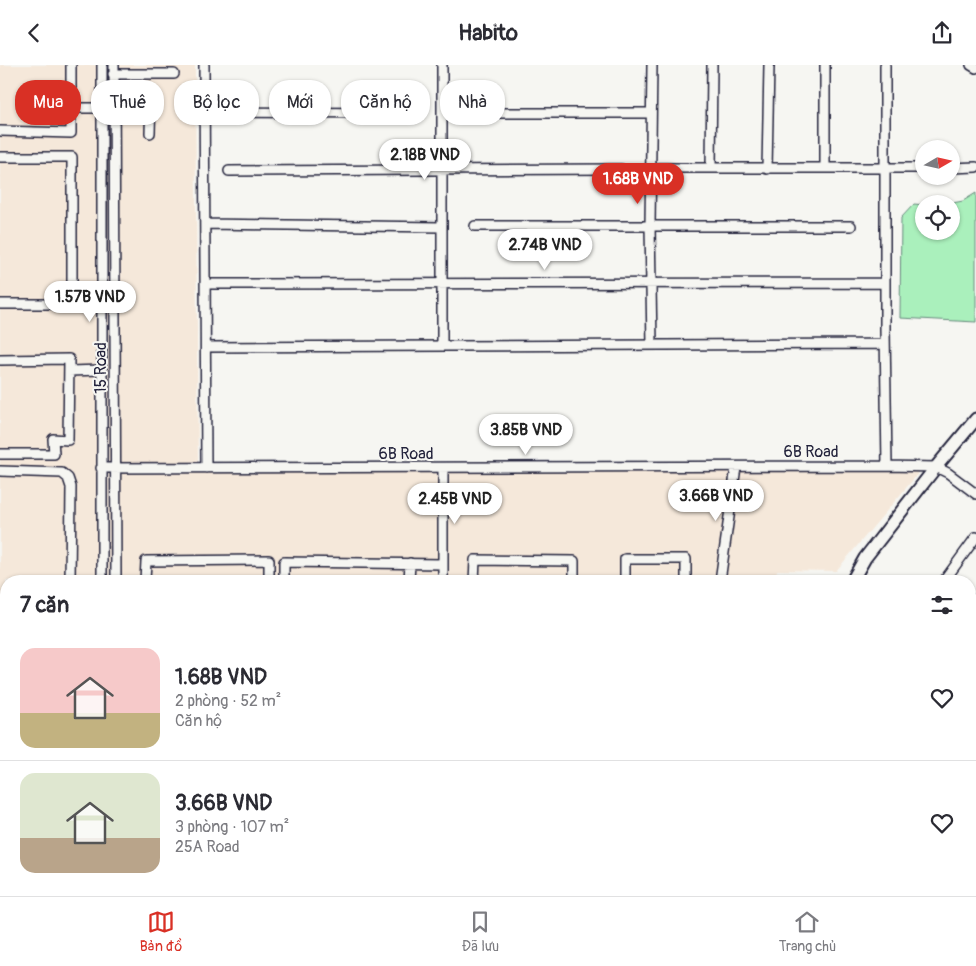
<!DOCTYPE html>
<html lang="vi">
<head>
<meta charset="utf-8">
<style>
  :root { --surface:#fff; --page:#f7f7f7; --text:#2b2b33; --muted:#7c7c81; --line:#e1e1e2; --accent:#d93025 }
  body { margin:0; font-family:Pangolin,sans-serif; background:var(--page); color:var(--text); height:100vh; display:flex; flex-direction:column; font-size:19px; white-space:nowrap }
  * { box-sizing:border-box; margin:0 }
  p { font-size:16px; color:var(--muted) }
  .icon { flex:none; width:28px; height:28px; fill:none; stroke:currentColor; stroke-width:2; stroke-linecap:round; stroke-linejoin:round }
  .map { position:relative; flex:1; overflow:hidden }
  .details { position:absolute; left:0px; top:510px; width:976px; height:321px; display:flex; flex-direction:column; background:var(--surface); border-radius:20px 20px 0 0; box-shadow:0 1px 4px #0004 }
  .details>* { flex:none }
  .guide { position:absolute; left:15px; top:15px; width:500px; height:45px; display:flex; gap:10px }
  .needle { width:32px; rotate:81deg }
  .fabs { position:absolute; left:915px; top:75px; display:grid; gap:10px }
  .fabs a { display:grid; place-items:center; width:45px; height:45px; border-radius:50%; background:var(--surface); box-shadow:0 1px 4px #0004; font-size:25px }
  .price { position:absolute; translate:-50% -42px; padding:0 11px; border-radius:18px; background:#fff; color:#222; font-size:16px; line-height:32px; filter:drop-shadow(0 1px 2px #0008) }
  .price::after { content:''; position:absolute; left:50%; top:30px; width:15px; height:11px; margin-left:-8px; background:inherit; clip-path:polygon(0 0,100% 0,50% 100%) }
  .price.current { background:var(--accent); color:#fff }
  ul { padding:0; list-style:none }
  li { display:flex; align-items:center; gap:15px; height:125px; padding:0 20px }
  li+li { border-top:1px solid var(--line) }
  li span { display:grid; place-items:center; flex:none; width:140px; height:100px; border-radius:15px; color:#555 }
  li>.icon { margin-inline-start:auto }
  span .icon { width:60px; height:60px; fill:#fffc; stroke-width:1 }
  li b { font-size:21px }
  h2 { display:flex; justify-content:space-between; align-items:center; height:60px; padding:0 20px; font-size:21px }
  .tag { padding:0 18px; border-radius:20px; background:var(--surface); box-shadow:0 1px 4px #0004; font-size:18px; line-height:45px }
  .tag.current { background:var(--accent); color:#fff }
  header { display:flex; justify-content:space-between; align-items:center; height:65px; padding:0 20px; background:var(--surface); font-size:22px; font-weight:800 }
  .tab-bar { display:flex; justify-content:space-around; align-items:center; height:70px; border-top:1px solid var(--line); background:var(--surface); font-size:14px; color:var(--muted) }
  .tab-bar a { display:grid; justify-items:center; gap:2px }
  .tab-bar .current { color:var(--accent) }
  .map>svg:first-child { display:block }
  .built { fill:#f5e8da }
  .green { fill:#aaf0bc; stroke:#66897c }
  .lines { fill:none; stroke-linecap:round; stroke-linejoin:round }
  .minor-casing { stroke:#22223b; stroke-width:12 }
  .major-casing { stroke:#22223b; stroke-width:15 }
  .minor { stroke:#f6f6f2; stroke-width:9 }
  .major { stroke:#f6f6f2; stroke-width:11 }
  .labels { text-anchor:middle; stroke-width:4; stroke-linejoin:round; paint-order:stroke }
  .street-label { font-size:16px; fill:#22223b; stroke:#f6f6f2 }
</style>
</head>
<body>
<header><svg class="icon" aria-label="back" viewBox="0 0 24 24"><path d="M15 5l-7 7 7 7"/></svg>Habito<svg class="icon" aria-label="share" viewBox="0 0 24 24"><path d="M12 15V3M7 8l5-5 5 5M5 13v7h14v-7"/></svg></header>
<div class="map">
<svg width="976" height="831" viewBox="0 0 976 831">
  <rect width="100%" height="100%" fill="#f6f6f2"/>
  <filter id="ink" filterUnits="userSpaceOnUse"><feTurbulence type="fractalNoise" baseFrequency=".02" numOctaves="2"/><feDisplacementMap in="SourceGraphic" scale="10" xChannelSelector="R" yChannelSelector="G"/><feConvolveMatrix kernelMatrix="1 2 1 2 8 2 1 2 1" color-interpolation-filters="sRGB"/></filter>
  <g filter="url(#ink)">
    <path class="built" d="M0 0H195L198 405 922 404 836 506 777 505 776 516H6V825H757L756 831H0Z"/>
    <path class="green" d="M976 128V257L900 253 901 153 914 139 924 140V166H951V139H947L963 136Z"/>
    <g class="lines">
      <defs>
        <path id="minor" d="M114 0 116 516
          M204 0 206 403
          M652 0 650 160 652 280
          M885 0V265L887 401
          M971 0 976 3
          M113 9H174
          M108 32H151L150 68
          M71 43H102
          M204 47 407 48
          M475 48H651
          M0 66 71 68V0
          M0 92H72V239
          M650 103H924
          M711 103 712 0
          M825 103V0
          M951 103 976 102
          M767 104 769 0
          M229 106 621 104
          M205 159 441 162
          M475 161H851
          M206 219 885 218
          M0 239H102
          M442 280V0
          M206 282 885 279
          M0 295 69 294 68 375 53 374 54 389H0
          M69 306 102 305
          M101 403 887 401 936 402 948 408 976 429
          M0 406 62 408 68 413 71 422 70 516
          M102 516V0
          M145 516 146 496 269 495V516
          M284 516V497L443 499
          M409 516 410 498
          M443 516V403
          M474 516 475 495 574 496V516
          M625 516V494H686V516
          M720 516 736 402
          M944 516 976 472
          M970 534 976 535
          M0 649H6
          M970 715 976 717
          M970 769 976 771
          M0 798H6
          M970 816 976 817
          M70 825V831
          M442 825V831
          M560 825V831
          M847 825 894 831
          M102 831V825
          M117 831V825
          M467 831V825
          M675 831 676 825"/>
        <path id="major" d="M852 516 865 493 936 402 976 354
          M825 831V825"/>
      </defs>
      <use href="#minor" class="minor-casing"/>
      <use href="#major" class="major-casing"/>
      <use href="#minor" class="minor"/>
      <use href="#major" class="major"/>
    </g>
  </g>
  <g class="labels">
    <g class="street-label">
      <text transform="translate(100 303) rotate(-90)" y="6">15 Road</text>
      <text x="811" y="392">6B Road</text>
      <text x="406" y="394">6B Road</text>
    </g>
  </g>
</svg>
<div class="fabs">
<a><svg class="needle" viewBox="-14 -14 28 28"><path d="M0-13l5 13h-10z" fill="#e53935"/><path d="M0 13l5-13h-10z" fill="#7c7c81"/></svg></a>
<a><svg class="icon" aria-label="locate" viewBox="0 0 24 24"><circle cx="12" cy="12" r="6"/><path d="M12 2v4M12 18v4M2 12h4M18 12h4"/></svg></a>
</div>
<b class="price" style="left:425px;top:116px">2.18B VND</b>
<b class="price current" style="left:638px;top:140px">1.68B VND</b>
<b class="price" style="left:545px;top:206px">2.74B VND</b>
<b class="price" style="left:90px;top:258px">1.57B VND</b>
<b class="price" style="left:526px;top:391px">3.85B VND</b>
<b class="price" style="left:716px;top:457px">3.66B VND</b>
<b class="price" style="left:455px;top:460px">2.45B VND</b>
<div class="guide">
<a class="tag current">Mua</a>
<a class="tag">Thuê</a>
<a class="tag">Bộ lọc</a>
<a class="tag">Mới</a>
<a class="tag">Căn hộ</a>
<a class="tag">Nhà</a>
</div>
<section class="details">
<h2>7 căn<svg class="icon" aria-label="filters" viewBox="0 0 24 24"><path d="M4 7h16M4 17h16"/><circle cx="9" cy="7" r="2"/><circle cx="15" cy="17" r="2"/></svg></h2>
<ul>
<li><span style="background:linear-gradient(#f6c9c9 65%,#c2b280 0)"><svg class="icon" aria-label="home" viewBox="0 0 24 24"><path d="M3 11l9-7 9 7M6 9v11h12V9"/></svg></span><div><b>1.68B VND</b><p>2 phòng · 52 m²</p><p>Căn hộ</p></div><svg class="icon" aria-label="heart" viewBox="0 0 24 24"><path d="M12 20l-8-8c-3-5 5-10 8-4 3-6 11-1 8 4z"/></svg></li>
<li><span style="background:linear-gradient(#dfe7d0 65%,#b9a48a 0)"><svg class="icon" aria-label="home" viewBox="0 0 24 24"><path d="M3 11l9-7 9 7M6 9v11h12V9"/></svg></span><div><b>3.66B VND</b><p>3 phòng · 107 m²</p><p>25A Road</p></div><svg class="icon" aria-label="heart" viewBox="0 0 24 24"><path d="M12 20l-8-8c-3-5 5-10 8-4 3-6 11-1 8 4z"/></svg></li>
</ul>
</section>
</div>
<nav class="tab-bar">
<a class="current"><svg class="icon" aria-label="map" viewBox="0 0 24 24"><path d="M3 6l6-2 6 2 6-2v14l-6 2-6-2-6 2zM9 4v14M15 6v14"/></svg>Bản đồ</a>
<a><svg class="icon" aria-label="saved" viewBox="0 0 24 24"><path d="M7 4h10v16l-5-4-5 4z"/></svg>Đã lưu</a>
<a><svg class="icon" aria-label="home" viewBox="0 0 24 24"><path d="M3 11l9-7 9 7M6 9v11h12V9"/></svg>Trang chủ</a>
</nav>
</body>
</html>
